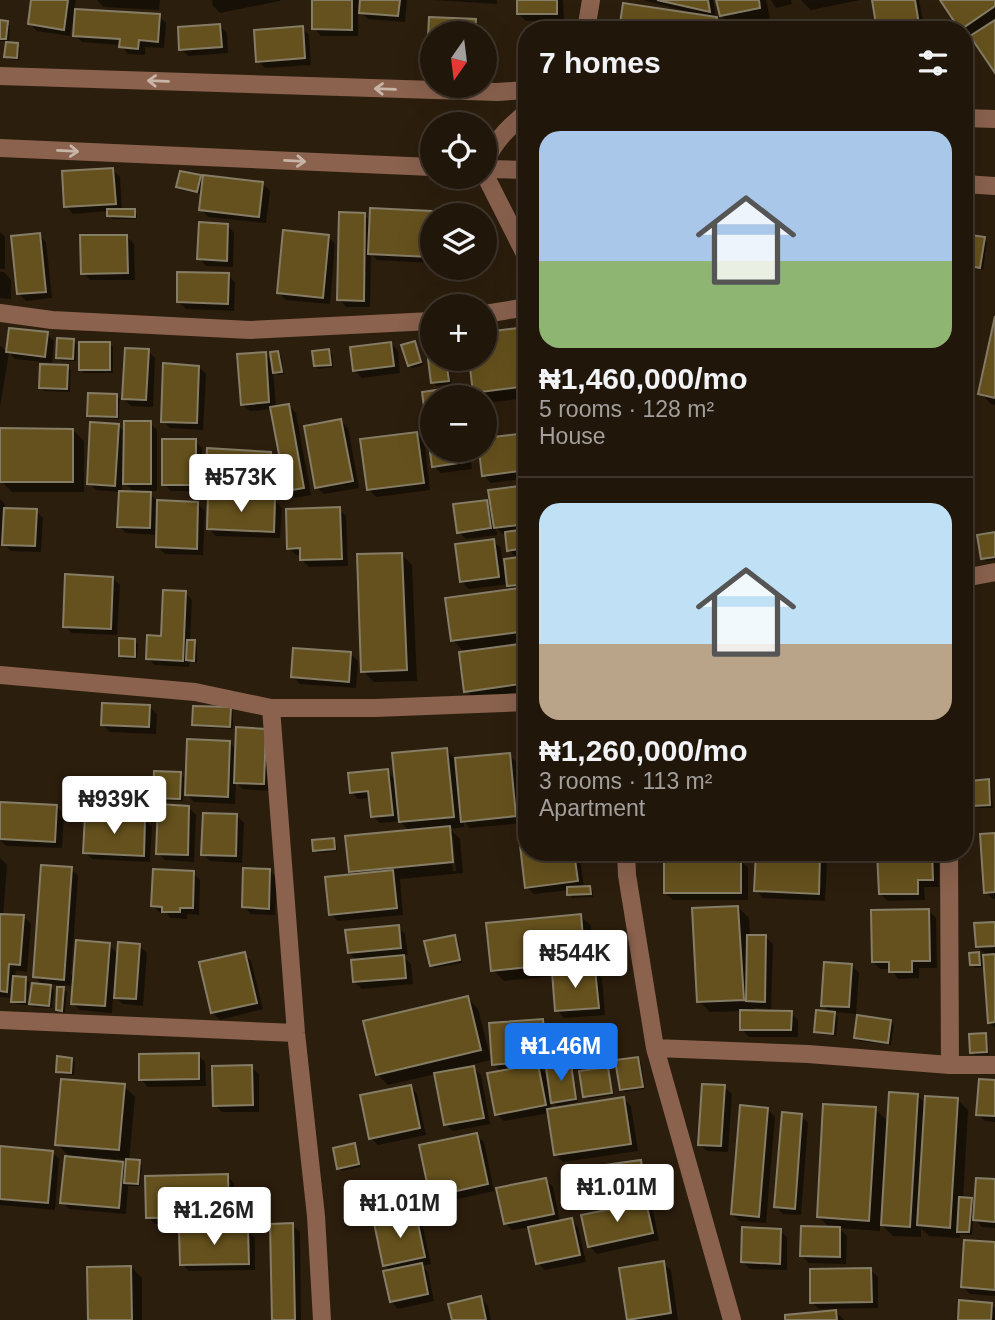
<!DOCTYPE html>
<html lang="en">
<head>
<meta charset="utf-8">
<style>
  :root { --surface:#21160a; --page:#2d2318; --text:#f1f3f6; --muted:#a29f9c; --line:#3e352b; --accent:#1a73e8 }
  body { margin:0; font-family:Helvetica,sans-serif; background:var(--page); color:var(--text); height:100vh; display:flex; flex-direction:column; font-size:26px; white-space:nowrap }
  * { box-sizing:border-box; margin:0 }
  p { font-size:23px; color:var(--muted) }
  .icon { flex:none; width:38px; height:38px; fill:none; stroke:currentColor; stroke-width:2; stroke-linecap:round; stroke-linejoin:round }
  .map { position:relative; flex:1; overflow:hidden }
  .side { position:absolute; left:518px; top:21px; width:455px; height:840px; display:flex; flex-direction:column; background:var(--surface); border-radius:28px; box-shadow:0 7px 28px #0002,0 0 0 2px var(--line) }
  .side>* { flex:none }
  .needle { width:46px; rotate:194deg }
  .buttons { position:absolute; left:420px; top:21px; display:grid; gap:14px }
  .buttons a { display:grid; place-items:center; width:77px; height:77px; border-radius:50%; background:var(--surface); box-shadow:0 7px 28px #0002,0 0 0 2px var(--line); font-size:35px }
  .price { position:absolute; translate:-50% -60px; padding:0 16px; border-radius:7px; background:#fff; color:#222; font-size:23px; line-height:46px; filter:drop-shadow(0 2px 4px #0008) }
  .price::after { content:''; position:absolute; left:50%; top:42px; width:21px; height:16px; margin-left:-10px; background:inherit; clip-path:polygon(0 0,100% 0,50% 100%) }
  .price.on { background:var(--accent); color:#fff }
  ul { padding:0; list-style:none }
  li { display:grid; align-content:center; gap:14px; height:371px; padding:0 21px }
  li+li { border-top:2px solid var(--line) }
  li span { display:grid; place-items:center; height:217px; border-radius:21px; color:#555 }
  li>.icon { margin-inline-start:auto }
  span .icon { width:126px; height:126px; fill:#fffc; stroke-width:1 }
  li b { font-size:30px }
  h2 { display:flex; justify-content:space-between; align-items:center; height:84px; padding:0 21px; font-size:30px }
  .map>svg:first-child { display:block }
  .shadow { fill:#0007; fill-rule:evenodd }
  .building { fill:#65511d; stroke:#867d66; stroke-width:2 }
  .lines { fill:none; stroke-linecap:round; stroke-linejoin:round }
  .minor { stroke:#8a624e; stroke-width:18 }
  .oneway { stroke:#c8b5a8 }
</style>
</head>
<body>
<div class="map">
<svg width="995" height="1320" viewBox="0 0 995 1320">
  <rect width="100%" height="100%" fill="#2c1e0d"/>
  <path class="shadow" d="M33 0H76L74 10 159 16 166 23 164 48 145 47V55L128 54 121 45 82 42 75 35 76 15H74L70 36 37 31 29 23Z
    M97 0H160L159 10 104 7Z
    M212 0H280V1L220 13 213 6Z
    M314 0H358V7H361L362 0H407L405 22 368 19 358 9V36H321L314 28Z
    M434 0H497V4Z
    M518 0H563L564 20 526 21 519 14Z
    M643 0H713L716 18 727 30H621L685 14V11Z
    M718 0H766L770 18 732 27 721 16Z
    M771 0H791L792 4 776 8Z
    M801 0H860L811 10Z
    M874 0H919L925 30H879Z
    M942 0H995V70L963 30Z
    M431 19 475 21 482 28V33H432V39L430 37Z
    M0 22 7 23 10 26 9 44H17L20 48 19 60 9 59 6 56 8 42 0 41Z
    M220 26 227 33 228 53 188 56 181 49Z
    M302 28 309 35 311 65 265 68 258 61Z
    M113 170 120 177 122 211H134L137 214V219H112L109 211 73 214 66 206Z
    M200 177 204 181 263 184 270 191 266 223 208 217 201 209 202 194 181 190 178 187Z
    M431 213 434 215 432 263 377 260 371 254 370 307H346L339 299 364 215 371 222Z
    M227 225 234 233 233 267 206 266 199 258Z
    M0 232 5 237V269H0Z
    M39 235 46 242 52 298 26 301 19 294Z
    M328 236 335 244 330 304 286 300 279 293Z
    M964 236 984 239 987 242 983 270 964 267Z
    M127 237 134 244 135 280H90L83 273Z
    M0 272H4L11 280V299L0 298Z
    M228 275 235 282 234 311 186 309 178 302Z
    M995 324V405L991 404 980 393Z
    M527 329V398L486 403 485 397H480L475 392 471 359H485V334Z
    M47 334 54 341 52 363 15 359 9 353 0 407V346L8 352Z
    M73 340 77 344 76 361H61L58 357Z
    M391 343 398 351 400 373 362 378 354 370Z
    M414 343 417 346 423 365 412 368 409 365Z
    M110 344 113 347V373H84L81 369Z
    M148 351 155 358 153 407 131 406 124 399Z
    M329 351 332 354 333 367 318 369 315 365Z
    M278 352 281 356 284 374 278 375 273 370 276 408 289 406 296 413 311 495 295 498 287 491 272 409 250 411 242 404 265 354 273 363Z
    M445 359 448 362 451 384 436 386 433 382 430 361Z
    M67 367 71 370 70 392 44 391 40 388Z
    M199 367 206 374 203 430 170 428 163 421Z
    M455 389 463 397H432V450H470L472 469 441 473 434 466 424 393Z
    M116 396 120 399 119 419 92 418 89 415Z
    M341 421 348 428 359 488 324 494 316 487Z
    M150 423 157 430V491H147L158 502 198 504 205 511 203 555 165 554 157 546 158 535 126 533 119 526 120 492 96 490 89 483 118 426 126 433ZM122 481 135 493H122Z
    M73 430 84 441V492H12L1 481Z
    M417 434 424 441 430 490 376 497 369 490Z
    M527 435V478L491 483 484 475 481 450H485V440Z
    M195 441 202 448V491H171L164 484Z
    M270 453 277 461 275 496 214 492 206 485Z
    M527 487V691L473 698 466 691 465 653 453 640 514 591 509 584 469 589 462 582 493 541 501 548 502 561 518 559 509 550 507 534H503L496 528 497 535 466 539 459 532 486 502 493 508Z
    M0 499 5 504V509L36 511 43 518 41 552 11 551 1 541 0 548Z
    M274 500 282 508 280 538 216 536 208 528Z
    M339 509 346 516 348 566 309 567 302 560V555H296L289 548Z
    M995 533V560L986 561 983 558Z
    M401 554 412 565 417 681 374 682 363 671Z
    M112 578 120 585 117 635 72 633 64 626Z
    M185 592 192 600 190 642 197 645V663L190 662 189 667 155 665 147 658 163 638Z
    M134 641 138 644 137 659H123L120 656Z
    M351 654 358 661 356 688 300 684 293 677Z
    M150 707 157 714 156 734 110 732 103 725Z
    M230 709 233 712V729L197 727 194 724Z
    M265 731 271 791 243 789 236 782 235 804 194 802 187 794 230 743 237 750Z
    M447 750 456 760 509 755 516 762 523 823 470 828 464 822V827L450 829 460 839 463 873 400 879 403 915 338 921 331 914 355 876 350 871 410 832 400 821 380 823 372 816 370 798 358 799 351 792 387 771 396 780ZM449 837H453L456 871H453Z
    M180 774 184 777 183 801H158L155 797Z
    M988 781 991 784 993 808H977L974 805Z
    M0 804 57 807 64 814 62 848 6 846 0 840Z
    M189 808 196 815 194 862 165 860 158 853Z
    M237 816 244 823 242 863 210 861 203 854Z
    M145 820 152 827 150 862 92 859 85 852Z
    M995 834V899H993L986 892Z
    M333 840 336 843 337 851 318 853 315 850Z
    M527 852H579L584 888H590L593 891V897L572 898 569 890 534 894 527 887Z
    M649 852H679V855H651Z
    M689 852H748V855H691Z
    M932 853 939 860V887H924L925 900 888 901 880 894Z
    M820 856 827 863 825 901 763 898 756 890Z
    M0 858 7 865 3 916 24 917 31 924 27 972 16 970 15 978 26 979 29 982 27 1005 16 1004 13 998 0 997Z
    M740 860 748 868V900H673L665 893Z
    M71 869 78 876 71 975 74 976 109 945 119 955 139 946 147 953 143 1006 123 1004 113 995 112 1013 80 1010 72 1003 74 986 48 984 54 990 52 1008 34 1007 31 1004 44 986 35 977Z
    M270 871 277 878 275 915 251 914 244 907Z
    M193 873 200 880 199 915 187 914V919L171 918 166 913H160L153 906Z
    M738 907 749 918 750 937H765L773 944 771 1009 754 1008V1012L791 1013 798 1020V1037H749L742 1029V1011L710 1012 699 1001Z
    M929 911 936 918 937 968H919V978L898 979 891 969H880L873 962Z
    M580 915 591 926 595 971 602 978 605 1015 564 1018 557 1010 554 976 504 981 493 970Z
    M995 924V1028L989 1022 986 967 975 968 972 964 979 954 985 961 988 957 977 946Z
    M398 927 405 934 408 955H402L411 964 413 984 362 989 354 982 357 961 349 953Z
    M455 937 458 940 462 963 434 968 431 965Z
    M244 954 251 961 263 1009 220 1020 213 1013Z
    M852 965 859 973 856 1014 834 1012 838 1017 836 1036 819 1034 816 1031 831 1013 823 1005Z
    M63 989 67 992 65 1013 57 1010Z
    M468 998 478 1009 491 1060 471 1065 481 1075 490 1124 453 1131 445 1124 436 1074 388 1085 377 1074Z
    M542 1021 549 1028 553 1068 570 1065 573 1069 578 1102 556 1106 550 1099 552 1110 624 1099 631 1106 638 1151 563 1162 556 1155 550 1113 504 1121 496 1114 502 1072 494 1064ZM540 1068H548L550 1082 547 1083 545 1073Z
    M891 1021 894 1025 891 1045 859 1041 856 1038Z
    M985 1035 988 1038 989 1055H975L972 1052Z
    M198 1055 205 1062 206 1086 148 1087 141 1079Z
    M72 1059 75 1062 74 1075 61 1074 58 1071Z
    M638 1059 641 1062 645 1089 624 1092 621 1089Z
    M251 1067 259 1074V1112H222L215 1105Z
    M607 1069 610 1072 614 1095 588 1099 585 1096Z
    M995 1081V1122L985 1121 978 1114Z
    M124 1086 135 1097 129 1161 139 1162 142 1165 140 1186H128L126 1214 69 1209 62 1202 72 1159 57 1144ZM77 1156 128 1160 127 1169 122 1163 77 1159Z
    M410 1086 417 1094 426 1135 378 1145 371 1138Z
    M724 1087 732 1094 728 1152 707 1151 699 1144Z
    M918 1096 926 1104 957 1099 968 1110 963 1199 971 1200 976 1205 995 1181V1228L982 1227 973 1218 972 1235 960 1234V1238L929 1236 921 1228V1237L893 1236 880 1223V1231L839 1228 847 1236 846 1264 809 1263 802 1256 830 1228 819 1217 875 1109 889 1122Z
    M768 1110 775 1117 766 1223 740 1221 732 1214Z
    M801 1116 808 1123 801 1215 783 1214 776 1207Z
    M476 1135 484 1142 494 1191 439 1203 432 1196Z
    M354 1145 357 1148 361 1167 342 1171 339 1168Z
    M0 1148 52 1152 59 1159 55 1210 0 1205Z
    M640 1162 647 1169 653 1204 647 1205 653 1211 659 1240 597 1254 589 1246 612 1211 604 1203Z
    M227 1176 234 1183 235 1223 155 1224 148 1217Z
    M545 1179 553 1187 560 1222 571 1219 578 1227 586 1262 545 1270 538 1263 530 1227 512 1230 505 1223Z
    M415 1216 422 1223 431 1264 422 1266 428 1272 434 1301 398 1309 391 1301V1272L385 1265Z
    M292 1225 300 1232 301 1320H274Z
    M780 1230 787 1238V1270L750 1269 743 1262Z
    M247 1231 255 1238V1270L189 1271 182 1264Z
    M995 1244V1296L970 1294 963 1287Z
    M663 1263 671 1270 678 1320H630L629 1319Z
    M131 1267 142 1278V1320H89Z
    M870 1269 878 1277V1308L819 1309 812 1302Z
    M481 1298 488 1306 491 1320H454Z
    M991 1304 995 1308V1320H960Z
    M834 1310 844 1320H787L834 1312Z"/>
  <path class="building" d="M31 0H68L64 30 28 24Z
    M312 0H352V30L312 29Z
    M360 0H400L398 16 359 13Z
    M517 0H557V14H517Z
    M657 0H708L710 12Z
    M716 0H759L760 8 720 16Z
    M872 0H915L920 30H877Z
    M940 0H995V6L960 30Z
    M623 3 717 17 715 30H619Z
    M75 9 160 14 158 42 139 40 138 49 119 47 120 39 73 36Z
    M429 17 476 19 475 33H432V37H428Z
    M0 20 8 21 6 39H0Z
    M995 20V73L970 36Z
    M220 24 222 47 179 50 178 27Z
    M303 26 305 58 256 62 254 30Z
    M6 42 18 43 17 58 4 57Z
    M113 168 116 204 64 207 62 171Z
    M180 171 201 175 197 192 176 187Z
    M203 175 263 182 259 217 199 210Z
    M370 208 432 211 430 257 368 254Z
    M107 209H135V217L107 216Z
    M339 212 365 213 364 301 337 300Z
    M199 222 228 224 227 261 197 259Z
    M283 230 329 235 323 298 277 293Z
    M40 233 46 292 17 294 11 236Z
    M964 234 985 237 980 268 964 265Z
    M80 235H127L128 273 81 274Z
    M177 272 229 273 228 304 177 302Z
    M995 316V398L978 394Z
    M527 327V386L473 393 469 359H485V332Z
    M9 328 48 332 45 357 6 352Z
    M57 338 74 339 73 359 56 358Z
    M415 341 421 362 408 366 401 345Z
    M79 342H110V370H79Z
    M391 342 394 366 353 371 350 347Z
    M125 348 149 349 146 400 122 399Z
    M329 349 331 365 314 366 312 351Z
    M278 351 282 372 273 373 270 352Z
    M266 352 269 402 241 405 237 354Z
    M428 359H446L449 381 431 383Z
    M163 363 199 366 197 423 161 422Z
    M40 364 68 365 67 389 39 388Z
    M456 387 457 397H432V450H464L466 462 432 467 422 392Z
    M88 393 117 394V417L87 416Z
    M289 404 304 488 286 491 270 407Z
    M341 419 353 481 315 488 304 426Z
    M124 421H151V484H123Z
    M90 422 119 424 115 486 87 484Z
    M0 428 73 429V482H0Z
    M417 432 424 483 367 490 360 439Z
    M527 433V470L482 476 479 450H485V438Z
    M162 439H196V485H162Z
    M207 448 271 452 269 490 205 486Z
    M527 485V524L494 528 488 490Z
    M119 491 151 492 150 528 117 527Z
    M208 495 275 499 274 532 207 529Z
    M157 500 198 502 197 549 156 547Z
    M487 500 491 528 457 533 453 504Z
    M340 507 342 559 300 560V548L287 549 286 509Z
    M4 508 37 509 35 546 2 545Z
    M527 529V548L507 551 505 532Z
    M995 532V557L981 559 977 535Z
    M494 539 499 577 460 582 455 544Z
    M402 553 407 670 361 672 357 554Z
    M527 556V584L507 586 504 559Z
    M65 574 113 577 111 629 63 627Z
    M527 587V631L451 641 445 598Z
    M163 590 186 591 183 661 146 659 147 635 161 636Z
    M119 638 135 639V657L119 656Z
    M187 640H195L194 661 186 660Z
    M527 643V683L464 692 459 652Z
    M293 648 351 652 349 682 291 677Z
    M102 703 150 705 149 727 101 725Z
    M193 706 231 707 230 727 192 725Z
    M236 727 266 729 264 784 234 783Z
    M187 739 230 741 228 797 185 795Z
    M447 748 454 817 399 822 392 753Z
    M510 753 516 816 461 822 455 758Z
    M388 769 393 815 371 817 368 791 350 793 348 773Z
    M154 771 181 772 180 799 153 798Z
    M989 779 990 805 972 806 970 781Z
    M0 802 57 805 55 842 0 839Z
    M158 804 189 806 188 855 156 854Z
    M203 813 237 814 236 856 201 855Z
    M85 816 145 818 144 856 83 853Z
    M450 826 453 862 349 872 345 836Z
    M995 833V892L984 893 980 834Z
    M334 838 335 849 313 851 312 840Z
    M527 844V852H574L578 881 525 888 520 845Z
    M756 852 820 854 819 894 754 891Z
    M877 852H932L933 880H918V894H879Z
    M664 859H741V893H664Z
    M41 865 72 867 64 980 33 977Z
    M243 868 270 869 269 909 242 907Z
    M153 869 194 871 193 908H180V912H162V907L151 906Z
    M393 870 397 908 329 915 325 877Z
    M590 886 591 894 567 895V887Z
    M738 906 744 1000 697 1002 692 908Z
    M929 909 930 961H912V972H889V962H872L871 910Z
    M0 914 24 915 20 965 9 964 7 992 0 991Z
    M581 914 585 961 491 971 486 923Z
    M995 922V946L976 947 974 923Z
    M399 925 401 948 348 953 345 930Z
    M455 935 460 960 430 966 424 941Z
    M747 935H766L765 1002 746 1001Z
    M76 940 110 943 105 1006 71 1004Z
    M118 942 140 944 136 999 114 998Z
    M245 952 257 1003 211 1013 199 962Z
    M979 952 980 965H970L969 953Z
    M995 954V1022L988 1023 983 955Z
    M404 955 406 978 353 982 351 960Z
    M824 962 852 964 849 1007 821 1006Z
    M595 969 599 1008 555 1011 552 972Z
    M13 976 26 977 25 1002H11Z
    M32 983 51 985 49 1006 29 1004Z
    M57 987H64L62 1011 56 1010Z
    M468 996 481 1050 376 1075 363 1021Z
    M740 1010 792 1011 791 1030H740Z
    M816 1010 835 1012 833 1034 814 1032Z
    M857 1015 891 1020 888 1043 854 1038Z
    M543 1019 546 1060 492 1065 489 1023Z
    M986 1033 987 1052 970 1053 969 1034Z
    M199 1053V1079L139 1080V1054Z
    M57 1056 72 1058 71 1073 56 1072Z
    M638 1057 643 1087 620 1090 615 1060Z
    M538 1064 546 1105 495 1115 487 1073Z
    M571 1064 576 1099 551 1103 546 1067Z
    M252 1065 253 1105 213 1106 212 1066Z
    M474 1066 484 1118 444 1125 434 1073Z
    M608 1067 612 1093 583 1097 579 1071Z
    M61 1079 125 1084 119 1150 55 1145Z
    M979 1079 995 1080V1116L976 1115Z
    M702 1084 725 1085 721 1146 698 1145Z
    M411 1085 420 1128 369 1139 360 1095Z
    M889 1092 918 1094 910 1227 881 1225Z
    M925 1096 958 1098 950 1228 917 1225Z
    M624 1097 631 1144 554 1155 547 1109Z
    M823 1104 876 1107 869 1221 817 1217Z
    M740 1105 768 1108 759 1217 731 1214Z
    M782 1112 802 1114 795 1209 774 1207Z
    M477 1133 488 1184 430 1197 419 1145Z
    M355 1143 359 1164 337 1169 333 1148Z
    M0 1146 53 1151 48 1203 0 1199Z
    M65 1156 123 1162 119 1208 60 1203Z
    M126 1159 140 1160 138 1184 124 1183Z
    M641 1160 646 1197 603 1204 597 1166Z
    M228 1174 229 1217 146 1218 145 1176Z
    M546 1178 554 1214 504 1224 496 1188Z
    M976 1178 995 1179V1222L973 1220Z
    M959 1197 972 1198 969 1232H957Z
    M646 1202 653 1233 588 1247 581 1215Z
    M416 1214 425 1257 383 1266 374 1223Z
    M572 1218 580 1255 536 1264 528 1227Z
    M293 1223 295 1320H272L270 1224Z
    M801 1226 840 1227V1257L800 1256Z
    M742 1227 781 1229 780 1264 741 1262Z
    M248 1229 249 1264 180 1265 179 1231Z
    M964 1240 995 1242V1290L961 1287Z
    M664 1261 671 1313 627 1320 619 1268Z
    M422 1263 428 1294 390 1302 383 1271Z
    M131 1266 132 1320H88L87 1267Z
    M871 1268 872 1302 810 1303V1269Z
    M481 1296 486 1320H452L448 1304Z
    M959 1300 992 1303 991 1320H958Z
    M836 1310 837 1320H785V1315Z"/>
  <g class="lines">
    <path class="minor" d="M586 30 591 0
      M0 76 497 92 527 90
      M964 118 995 119
      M0 148 432 167
      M485 163C494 141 509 127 527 112
      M485 169 527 170
      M485 175 527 258
      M964 184 995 186
      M0 313 52 320 250 330 432 321
      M485 314 527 307
      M964 578 995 572
      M0 675 195 692 271 708H375L527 702
      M271 708 296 1033 316 1216 322 1320
      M626 852 627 875 655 1048 732 1320
      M949 852 950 1065
      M0 1020 296 1033
      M655 1048 808 1054 950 1065H995"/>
  </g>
  <defs><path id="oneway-shaft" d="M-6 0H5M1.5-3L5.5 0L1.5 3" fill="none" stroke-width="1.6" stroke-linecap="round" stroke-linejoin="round" transform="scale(1.75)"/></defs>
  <g class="oneway">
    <use href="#oneway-shaft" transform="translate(158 81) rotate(-178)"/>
    <use href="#oneway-shaft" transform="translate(385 89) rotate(-178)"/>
    <use href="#oneway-shaft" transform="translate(68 151) rotate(3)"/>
    <use href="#oneway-shaft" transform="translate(295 161) rotate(3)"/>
  </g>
</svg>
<div class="buttons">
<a><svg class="needle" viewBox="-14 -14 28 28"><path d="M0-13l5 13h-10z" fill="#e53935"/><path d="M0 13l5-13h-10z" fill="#a29f9c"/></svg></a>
<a><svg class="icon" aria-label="locate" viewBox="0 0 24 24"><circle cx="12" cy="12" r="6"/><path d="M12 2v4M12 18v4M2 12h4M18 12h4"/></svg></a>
<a><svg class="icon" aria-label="layers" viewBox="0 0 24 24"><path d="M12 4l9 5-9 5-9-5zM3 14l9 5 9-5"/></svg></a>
<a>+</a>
<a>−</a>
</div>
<b class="price" style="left:241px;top:514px">₦573K</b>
<b class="price" style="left:114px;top:836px">₦939K</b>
<b class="price" style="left:575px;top:990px">₦544K</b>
<b class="price on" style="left:561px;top:1083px">₦1.46M</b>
<b class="price" style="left:617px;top:1224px">₦1.01M</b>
<b class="price" style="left:400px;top:1240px">₦1.01M</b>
<b class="price" style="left:214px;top:1247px">₦1.26M</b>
<section class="side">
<h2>7 homes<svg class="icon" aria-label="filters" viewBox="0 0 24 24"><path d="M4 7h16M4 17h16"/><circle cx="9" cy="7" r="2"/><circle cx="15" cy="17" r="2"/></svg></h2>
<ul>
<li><span style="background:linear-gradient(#a9c7e8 60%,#8fb573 0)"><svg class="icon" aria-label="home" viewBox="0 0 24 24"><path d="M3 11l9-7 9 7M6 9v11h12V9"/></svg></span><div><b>₦1,460,000/mo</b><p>5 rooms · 128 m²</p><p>House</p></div></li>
<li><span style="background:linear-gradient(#bfe0f5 65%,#b9a48a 0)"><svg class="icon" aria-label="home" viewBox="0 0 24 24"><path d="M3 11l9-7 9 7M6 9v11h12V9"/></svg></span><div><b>₦1,260,000/mo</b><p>3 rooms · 113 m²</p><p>Apartment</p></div></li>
</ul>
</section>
</div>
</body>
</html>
